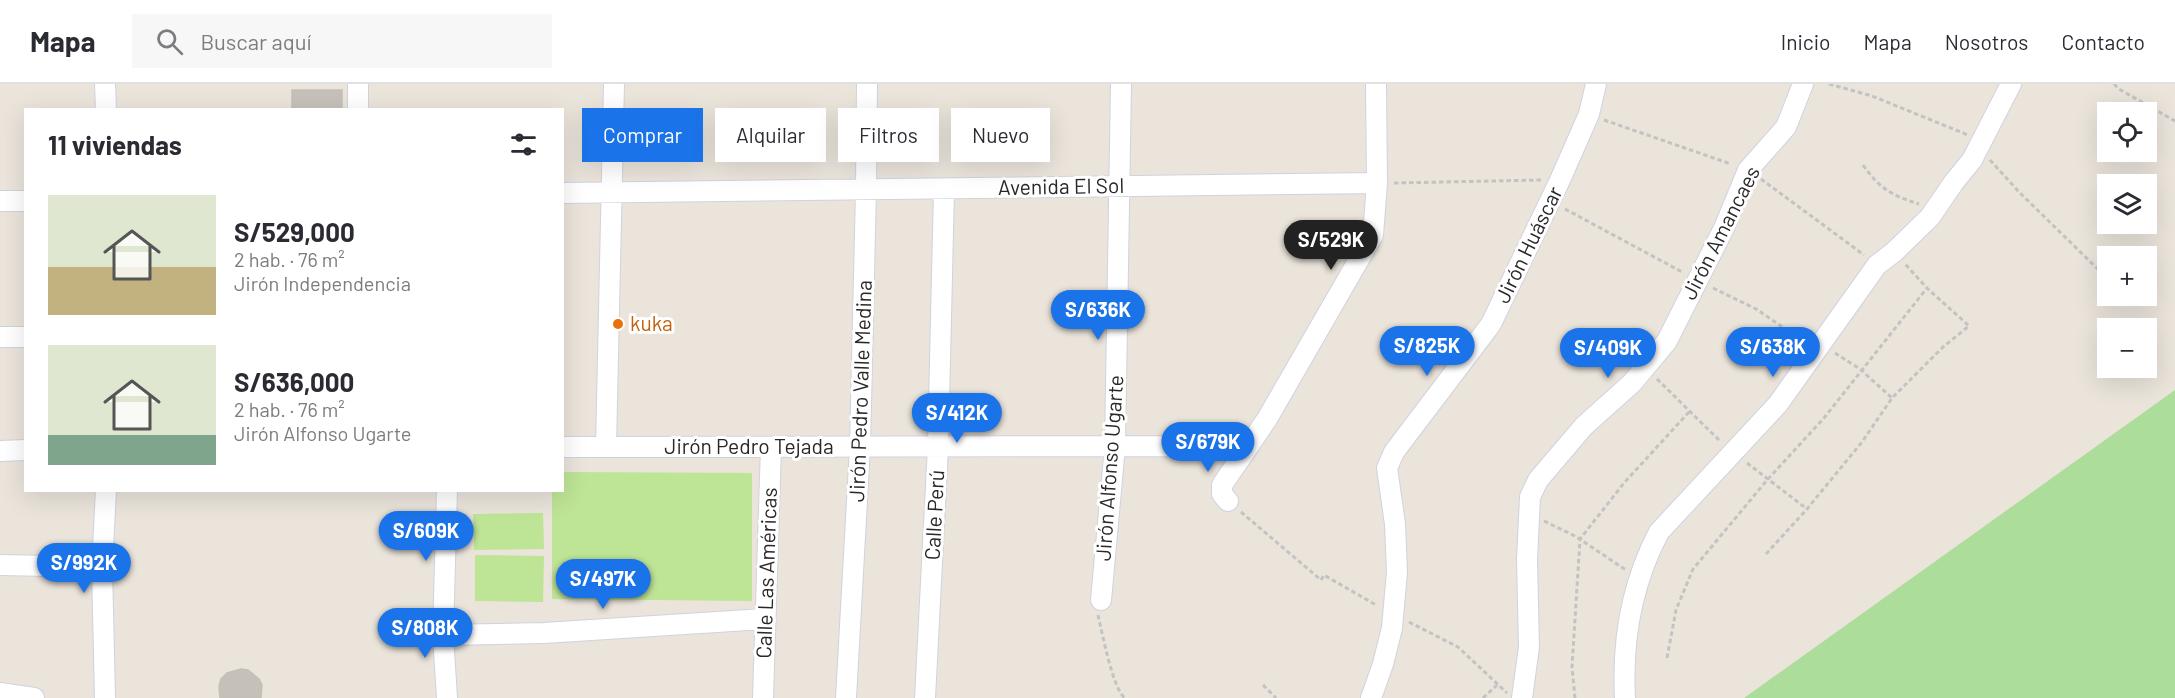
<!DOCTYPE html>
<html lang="es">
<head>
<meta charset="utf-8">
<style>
  :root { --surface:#fff; --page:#f7f7f7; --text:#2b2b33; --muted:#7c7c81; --line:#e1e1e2; --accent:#1a73e8 }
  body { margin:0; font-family:Barlow,sans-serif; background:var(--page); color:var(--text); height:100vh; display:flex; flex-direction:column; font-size:22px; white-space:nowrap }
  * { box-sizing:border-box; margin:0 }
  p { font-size:20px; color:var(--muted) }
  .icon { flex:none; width:33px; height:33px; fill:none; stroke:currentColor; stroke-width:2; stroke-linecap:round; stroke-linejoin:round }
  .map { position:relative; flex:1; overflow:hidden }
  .details { position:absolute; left:24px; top:24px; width:540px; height:384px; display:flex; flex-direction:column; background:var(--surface); border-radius:0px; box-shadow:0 6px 24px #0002 }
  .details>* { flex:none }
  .top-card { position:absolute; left:582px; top:24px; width:570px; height:54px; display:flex; gap:12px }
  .fabs { position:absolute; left:2097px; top:18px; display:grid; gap:12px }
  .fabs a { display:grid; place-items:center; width:60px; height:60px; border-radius:0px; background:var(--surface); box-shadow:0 6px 24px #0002; font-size:30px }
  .price { position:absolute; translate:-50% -51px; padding:0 14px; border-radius:21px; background:var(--accent); color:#fff; font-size:20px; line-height:39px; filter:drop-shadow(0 2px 3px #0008) }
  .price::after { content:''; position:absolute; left:50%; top:36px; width:18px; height:14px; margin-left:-9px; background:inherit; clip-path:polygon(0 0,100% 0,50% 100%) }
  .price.active { background:#222; color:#fff }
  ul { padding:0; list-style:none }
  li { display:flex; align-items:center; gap:18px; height:150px; padding:0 24px }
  li span { display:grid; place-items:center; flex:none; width:168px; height:120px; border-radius:0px; color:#555 }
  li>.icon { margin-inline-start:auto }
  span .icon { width:72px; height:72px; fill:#fffc; stroke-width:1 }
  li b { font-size:26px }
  h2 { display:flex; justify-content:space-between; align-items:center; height:72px; padding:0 24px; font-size:26px }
  .pill { padding:0 21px; border-radius:0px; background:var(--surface); box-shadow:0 6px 24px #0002; font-size:21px; line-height:54px }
  .pill.active { background:var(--accent); color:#fff }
  header { display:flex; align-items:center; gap:36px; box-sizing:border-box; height:84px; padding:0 30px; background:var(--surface); border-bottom:2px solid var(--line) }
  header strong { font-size:28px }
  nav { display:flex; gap:33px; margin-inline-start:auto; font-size:21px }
  .search { width:420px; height:54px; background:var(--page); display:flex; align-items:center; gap:15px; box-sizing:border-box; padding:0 21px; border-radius:0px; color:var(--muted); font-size:22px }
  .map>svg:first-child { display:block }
  .green { fill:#addd9a }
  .pitch { fill:#bee496 }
  .building { fill:#c5c1ba; stroke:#c5c0b5; stroke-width:1.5 }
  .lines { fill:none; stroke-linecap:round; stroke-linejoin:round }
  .minor-casing { stroke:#d0d2e0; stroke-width:22 }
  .path { stroke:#c3c3c3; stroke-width:3; stroke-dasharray:4.5 3; stroke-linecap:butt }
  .minor { stroke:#fff; stroke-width:20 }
  .food-dot { fill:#e8710a; stroke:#fff; stroke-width:2 }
  .labels { text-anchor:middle; stroke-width:6; stroke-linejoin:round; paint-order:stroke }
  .street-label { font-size:21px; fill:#282828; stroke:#fff }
  .food-label { font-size:21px; fill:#c56008; stroke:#fff; text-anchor:start }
</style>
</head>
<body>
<header>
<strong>Mapa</strong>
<div class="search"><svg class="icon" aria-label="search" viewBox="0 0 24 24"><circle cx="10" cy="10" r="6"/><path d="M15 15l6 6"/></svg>Buscar aquí</div>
<nav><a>Inicio</a><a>Mapa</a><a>Nosotros</a><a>Contacto</a></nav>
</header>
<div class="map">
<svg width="2175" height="614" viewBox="0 0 2175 614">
  <rect width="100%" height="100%" fill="#eae4db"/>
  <path class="green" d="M2175 306V614H1744Z"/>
  <path class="pitch" d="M563 388 752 389V517L552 515V407L562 406Z
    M543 429 544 465 474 466 473 430Z
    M475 471 544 472 543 518 475 517Z"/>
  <path class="building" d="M292 6H342V26H292Z
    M241 585 248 586 259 595 262 601 261 614H220L219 602 221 595 227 589Z"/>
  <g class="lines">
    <defs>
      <path id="minor" d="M105 0 106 26
        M358 26V0
        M562 109 1377 99
        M0 117H26
        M0 253H26
        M562 363 1115 362 1248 363
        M606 363 614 0
        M0 367 26 366
        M1228 417 1222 410V401L1267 335 1373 151 1377 99 1376 0
        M0 481 102 483
        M1101 516 1115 362 1121 0
        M443 551 544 549 764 535
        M0 609 34 614
        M105 614 102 483 106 406
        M447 614 443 551 447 406
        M763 614 771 363
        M846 614 860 363 866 106 867 0
        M925 614 938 363 944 105
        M1371 614 1383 580 1392 544 1397 488 1395 440 1387 384 1394 368 1491 240 1560 96 1589 30 1596 0
        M1522 614 1529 563 1527 476 1530 413 1538 396 1584 342 1632 299 1667 257 1724 144 1748 86 1786 43 1803 0
        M1625 614C1622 557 1632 499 1659 448L1778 320 1877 181 1894 168 1930 133 1954 98 1972 76 2011 0"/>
    </defs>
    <use href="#minor" class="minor-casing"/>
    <path class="path" d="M1829 0 1872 12 1968 51
      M2114 0 2119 5 2175 37
      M1604 36 1731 80
      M1990 76 2019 108 2108 195
      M1863 81C1880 105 1891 111 1919 120
      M1761 95 1864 171
      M1394 99 1541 96
      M1565 125 1684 189
      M1713 204 1756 225 1803 257
      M1835 269 1860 285 1892 314
      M1657 295 1721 358
      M1747 379 1807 425
      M1241 428 1321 496 1324 491 1376 521
      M1544 437 1575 452 1626 486
      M1766 470 1807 425 1862 358 1892 314 1943 263 1969 242 1927 204 1905 180
      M1098 531C1102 548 1113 606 1125 614
      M1409 538 1458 563 1507 609
      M1667 574 1676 526 1693 485 1768 395 1824 334 1927 204
      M1263 601 1276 614
      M1483 614 1497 601
      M1575 614 1572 583 1580 455 1624 399 1689 328"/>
    <use href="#minor" class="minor"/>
  </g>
  <circle class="food-dot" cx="618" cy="240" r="6"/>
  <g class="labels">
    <g class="street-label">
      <text transform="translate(1061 103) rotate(-1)" y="7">Avenida El Sol</text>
      <text transform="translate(1721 149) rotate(-63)" y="7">Jirón Amancaes</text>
      <text transform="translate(1529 161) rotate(-64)" y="7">Jirón Huáscar</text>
      <text transform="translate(861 307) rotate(-88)" y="7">Jirón Pedro Valle Medina</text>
      <text x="749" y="370">Jirón Pedro Tejada</text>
      <text transform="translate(1110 384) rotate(-86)" y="7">Jirón Alfonso Ugarte</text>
      <text transform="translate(935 431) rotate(-87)" y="7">Calle Perú</text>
      <text transform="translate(767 489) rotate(-88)" y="7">Calle Las Américas</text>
    </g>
    <g class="food-label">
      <text x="630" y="247">kuka</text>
    </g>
  </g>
</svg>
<div class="fabs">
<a><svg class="icon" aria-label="locate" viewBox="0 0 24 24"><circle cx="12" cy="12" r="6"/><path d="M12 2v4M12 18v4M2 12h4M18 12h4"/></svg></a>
<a><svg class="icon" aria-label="layers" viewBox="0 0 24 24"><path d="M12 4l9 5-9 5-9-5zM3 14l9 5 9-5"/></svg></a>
<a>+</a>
<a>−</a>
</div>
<b class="price active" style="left:1331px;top:187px">S/529K</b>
<b class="price" style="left:1098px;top:257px">S/636K</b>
<b class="price" style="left:1427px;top:293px">S/825K</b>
<b class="price" style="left:1773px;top:294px">S/638K</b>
<b class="price" style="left:1608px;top:295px">S/409K</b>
<b class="price" style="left:957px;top:360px">S/412K</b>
<b class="price" style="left:1208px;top:389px">S/679K</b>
<b class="price" style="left:426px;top:478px">S/609K</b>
<b class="price" style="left:84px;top:510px">S/992K</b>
<b class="price" style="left:603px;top:526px">S/497K</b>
<b class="price" style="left:425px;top:575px">S/808K</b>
<div class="top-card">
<a class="pill active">Comprar</a>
<a class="pill">Alquilar</a>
<a class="pill">Filtros</a>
<a class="pill">Nuevo</a>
</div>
<section class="details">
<h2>11 viviendas<svg class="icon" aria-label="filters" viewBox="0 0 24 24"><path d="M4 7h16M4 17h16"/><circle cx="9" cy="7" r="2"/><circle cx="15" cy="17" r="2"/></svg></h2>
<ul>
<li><span style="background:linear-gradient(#dfe7d0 60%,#c2b280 0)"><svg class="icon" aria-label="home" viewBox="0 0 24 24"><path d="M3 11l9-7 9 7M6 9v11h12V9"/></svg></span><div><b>S/529,000</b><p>2 hab. · 76 m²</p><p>Jirón Independencia</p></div></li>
<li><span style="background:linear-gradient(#dfe7d0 75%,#7fa58c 0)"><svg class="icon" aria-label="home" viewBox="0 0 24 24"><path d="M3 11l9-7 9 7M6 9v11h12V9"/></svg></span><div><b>S/636,000</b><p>2 hab. · 76 m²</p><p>Jirón Alfonso Ugarte</p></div></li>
</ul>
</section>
</div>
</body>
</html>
